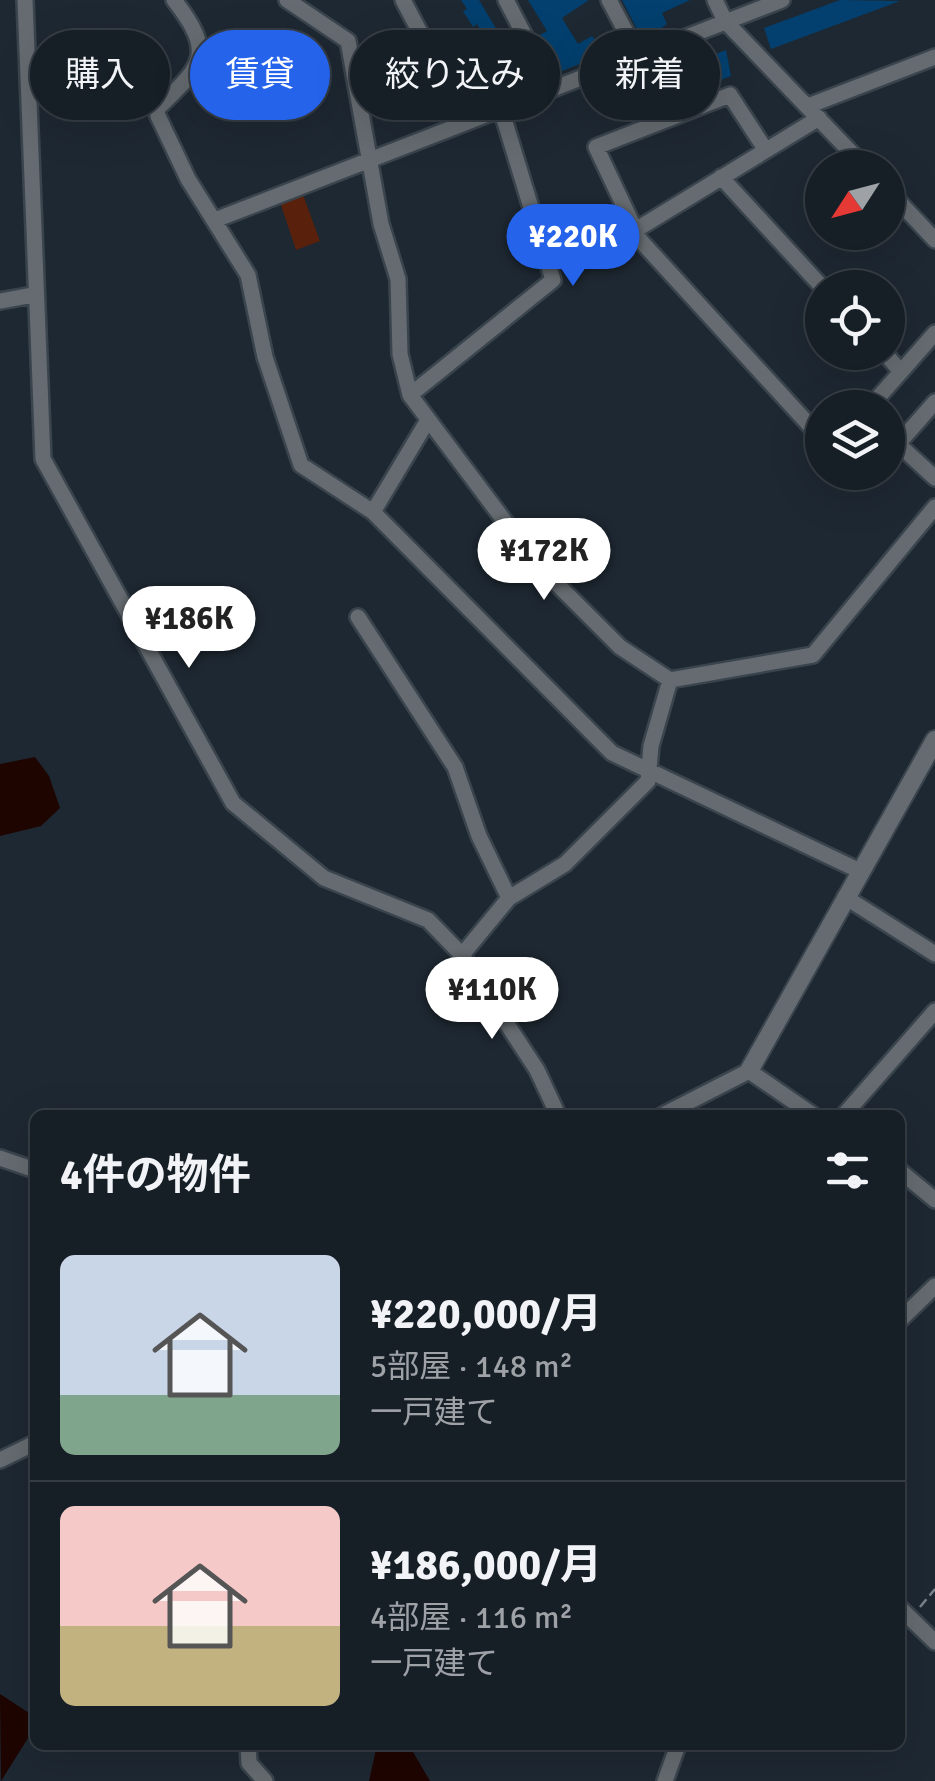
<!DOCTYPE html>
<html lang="ja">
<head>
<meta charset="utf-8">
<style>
  :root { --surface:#161e26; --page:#1f272e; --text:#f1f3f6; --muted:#9ea2a7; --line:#353c43; --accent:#2563eb }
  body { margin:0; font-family:Signika,"Noto Sans JP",sans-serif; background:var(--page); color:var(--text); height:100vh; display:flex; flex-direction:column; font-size:38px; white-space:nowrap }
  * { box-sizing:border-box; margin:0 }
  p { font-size:32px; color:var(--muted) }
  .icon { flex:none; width:55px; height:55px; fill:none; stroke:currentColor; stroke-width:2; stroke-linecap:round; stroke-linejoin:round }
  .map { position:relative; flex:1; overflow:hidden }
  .sheet { position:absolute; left:30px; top:1110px; width:875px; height:640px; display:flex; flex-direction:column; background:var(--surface); border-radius:15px; box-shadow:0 10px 40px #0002,0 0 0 2px var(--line) }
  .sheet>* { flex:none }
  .top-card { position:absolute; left:30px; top:30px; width:875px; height:90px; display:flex; gap:20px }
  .needle { width:65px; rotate:234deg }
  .fabs { position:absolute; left:805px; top:150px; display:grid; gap:20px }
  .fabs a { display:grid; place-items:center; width:100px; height:100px; border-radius:50%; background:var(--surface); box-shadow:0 10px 40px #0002,0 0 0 2px var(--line); font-size:50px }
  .price { position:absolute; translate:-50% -85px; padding:0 22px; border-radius:35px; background:#fff; color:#222; font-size:32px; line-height:65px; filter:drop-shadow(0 2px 5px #0008) }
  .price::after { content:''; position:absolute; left:50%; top:60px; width:30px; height:22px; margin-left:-15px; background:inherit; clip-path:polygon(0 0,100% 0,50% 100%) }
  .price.selected { background:var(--accent); color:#fff }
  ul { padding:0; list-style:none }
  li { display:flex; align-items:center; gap:30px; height:250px; padding:0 30px }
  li+li { border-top:2px solid var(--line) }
  li span { display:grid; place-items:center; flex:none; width:280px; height:200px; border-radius:15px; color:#555 }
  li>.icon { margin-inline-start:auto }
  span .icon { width:120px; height:120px; fill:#fffc; stroke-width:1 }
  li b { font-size:42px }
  h2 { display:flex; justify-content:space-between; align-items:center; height:120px; padding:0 30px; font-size:42px }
  .tag { padding:0 35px; border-radius:45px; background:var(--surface); box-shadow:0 10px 40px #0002,0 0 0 2px var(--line); font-size:35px; line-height:90px }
  .tag.selected { background:var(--accent); color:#fff }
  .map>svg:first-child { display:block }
  .green { fill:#59210b }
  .water { fill:#1e0500 }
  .building { fill:#03406f }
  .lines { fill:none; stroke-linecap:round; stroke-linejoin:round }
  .minor-casing { stroke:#3a444d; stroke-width:20 }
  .tertiary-casing { stroke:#3a444d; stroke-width:22 }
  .path { stroke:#7b838b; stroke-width:2.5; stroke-dasharray:10 5; stroke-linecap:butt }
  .minor { stroke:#656b70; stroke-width:15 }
  .tertiary { stroke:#656b70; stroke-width:18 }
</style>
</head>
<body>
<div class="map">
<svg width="935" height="1781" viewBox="0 0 935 1781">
  <rect width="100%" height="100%" fill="#1e2832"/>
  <path class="green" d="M300 187 320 241 296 250 278 196Z"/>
  <path class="water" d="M35 757 49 776 60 808 41 826 0 836V764Z
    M0 1694 29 1713 35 1727 1 1781Z
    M377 1745H409L430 1781H369Z"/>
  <path class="building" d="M461 0H479L513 57 501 64 477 24 473 27 463 11 467 9Z
    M528 0H589L562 18 578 44 592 36 607 53 557 73 538 36 547 31Z
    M622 0H690L662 13 667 24 643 41Z
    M840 0 900 1 771 49 764 28Z
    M726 50 731 76 695 90 685 66Z"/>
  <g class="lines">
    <defs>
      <path id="minor" d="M25 0 43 459 233 803 324 878 428 920 462 955 537 1070 558 1115
        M174 0C217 55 201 66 157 109L158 116 188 179 248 275 265 357 301 465 373 512 428 420
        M287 0 348 41 381 224 398 279 400 354 410 395 536 563 620 647 670 680 651 746 648 781 565 864 509 898 462 955
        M403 0 467 122
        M506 0 552 88
        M609 0 638 55
        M715 0 725 21 866 168
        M808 106 935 57
        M765 149 730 95 596 147 640 240 822 439
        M721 177 823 288
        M888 190 935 240
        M215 220 782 0
        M634 231 819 118
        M0 301 33 295
        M884 352 901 372
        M410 395 553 280 501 109
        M935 402 898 444 935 478
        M869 408 935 333
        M373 512 612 753 860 871
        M358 617 455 767 479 836 509 898
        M670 680 813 655 935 507
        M845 897 935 954
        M663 1115 749 1071 813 1115
        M844 1115 935 1011
        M0 1158 35 1170
        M900 1171 935 1200
        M900 1320 935 1286
        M0 1460 35 1443
        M900 1608 935 1642
        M248 1745 249 1763 265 1781
        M665 1781 678 1745"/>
      <path id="tertiary" d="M749 1071 935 740"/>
    </defs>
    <use href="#minor" class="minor-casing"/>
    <use href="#tertiary" class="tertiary-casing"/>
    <path class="path" d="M920 1607 935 1589"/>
    <use href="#minor" class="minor"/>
    <use href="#tertiary" class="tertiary"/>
  </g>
</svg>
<div class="fabs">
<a><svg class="needle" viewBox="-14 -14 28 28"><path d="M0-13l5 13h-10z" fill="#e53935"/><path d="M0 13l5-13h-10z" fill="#9ea2a7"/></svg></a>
<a><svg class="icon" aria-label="locate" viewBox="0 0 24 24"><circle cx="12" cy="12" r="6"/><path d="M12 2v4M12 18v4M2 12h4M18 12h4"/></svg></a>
<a><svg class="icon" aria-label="layers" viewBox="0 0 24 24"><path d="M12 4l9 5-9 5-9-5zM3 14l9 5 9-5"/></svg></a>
</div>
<b class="price selected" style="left:573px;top:289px">¥220K</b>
<b class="price" style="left:544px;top:603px">¥172K</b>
<b class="price" style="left:189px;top:671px">¥186K</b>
<b class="price" style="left:492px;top:1042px">¥110K</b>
<div class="top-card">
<a class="tag">購入</a>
<a class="tag selected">賃貸</a>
<a class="tag">絞り込み</a>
<a class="tag">新着</a>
</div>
<section class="sheet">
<h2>4件の物件<svg class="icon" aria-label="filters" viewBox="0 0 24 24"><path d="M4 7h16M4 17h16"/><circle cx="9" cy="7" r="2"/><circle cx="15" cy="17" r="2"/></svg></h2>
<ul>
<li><span style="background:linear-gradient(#c9d6e8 70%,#7fa58c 0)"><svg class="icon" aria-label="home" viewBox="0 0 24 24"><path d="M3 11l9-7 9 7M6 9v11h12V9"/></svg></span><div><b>¥220,000/月</b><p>5部屋 · 148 m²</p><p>一戸建て</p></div></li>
<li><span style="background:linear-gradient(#f6c9c9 60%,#c2b280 0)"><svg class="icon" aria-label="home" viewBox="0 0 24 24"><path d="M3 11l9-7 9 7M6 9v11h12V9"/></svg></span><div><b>¥186,000/月</b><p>4部屋 · 116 m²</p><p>一戸建て</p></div></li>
</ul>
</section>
</div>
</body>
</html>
